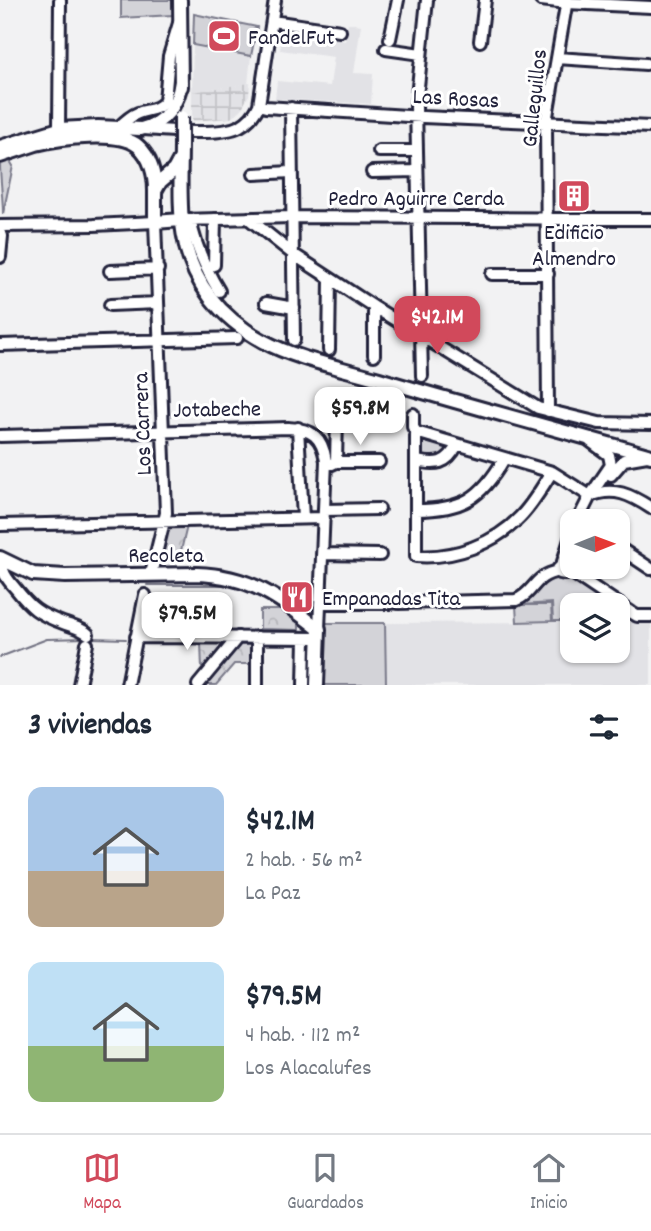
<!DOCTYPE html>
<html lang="es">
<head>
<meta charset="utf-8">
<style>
  :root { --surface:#fff; --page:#f2f2f3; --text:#1f2937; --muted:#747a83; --line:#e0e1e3; --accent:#d1495b }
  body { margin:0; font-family:Dekko,sans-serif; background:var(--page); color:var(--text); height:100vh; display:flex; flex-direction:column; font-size:26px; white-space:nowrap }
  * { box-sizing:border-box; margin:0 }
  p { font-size:23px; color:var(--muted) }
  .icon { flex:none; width:38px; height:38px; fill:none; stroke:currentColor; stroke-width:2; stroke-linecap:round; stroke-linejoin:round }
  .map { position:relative; height:685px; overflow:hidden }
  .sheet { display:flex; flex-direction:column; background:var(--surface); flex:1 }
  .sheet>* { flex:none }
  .needle { width:46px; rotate:89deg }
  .fabs { position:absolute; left:560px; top:509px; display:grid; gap:14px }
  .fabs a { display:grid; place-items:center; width:70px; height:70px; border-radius:14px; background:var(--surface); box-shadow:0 2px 5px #0004; font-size:35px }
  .price { position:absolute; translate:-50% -60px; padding:0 16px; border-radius:14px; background:#fff; color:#222; font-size:23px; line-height:46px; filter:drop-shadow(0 2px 4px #0008) }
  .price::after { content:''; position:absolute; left:50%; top:42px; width:21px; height:16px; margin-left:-10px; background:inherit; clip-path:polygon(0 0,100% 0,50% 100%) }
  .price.selected { background:var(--accent); color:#fff }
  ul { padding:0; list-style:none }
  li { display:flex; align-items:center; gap:21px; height:175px; padding:0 28px }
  li span { display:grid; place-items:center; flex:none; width:196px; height:140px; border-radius:14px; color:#555 }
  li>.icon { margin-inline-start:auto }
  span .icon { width:84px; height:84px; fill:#fffc; stroke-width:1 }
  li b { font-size:30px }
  h2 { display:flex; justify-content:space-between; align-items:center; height:84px; padding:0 28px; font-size:30px }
  .menu { display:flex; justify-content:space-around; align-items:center; height:98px; border-top:2px solid var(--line); background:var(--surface); font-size:19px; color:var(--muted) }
  .menu a { display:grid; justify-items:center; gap:4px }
  .menu .selected { color:var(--accent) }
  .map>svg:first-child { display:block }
  .built { fill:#e2e2e6 }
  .industrial { fill:url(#industrial-grid) }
  .green { fill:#d3d3d8; stroke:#7a7a8a; stroke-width:2 }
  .park { fill:url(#park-crowns); stroke:#7a7a8a; stroke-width:2 }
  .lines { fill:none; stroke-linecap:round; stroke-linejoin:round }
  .stream { stroke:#727282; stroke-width:2 }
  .minor-casing { stroke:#22223b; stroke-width:16 }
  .major-casing { stroke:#22223b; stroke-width:18 }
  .minor { stroke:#fff; stroke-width:10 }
  .major { stroke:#fff; stroke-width:12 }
  .major-bridge-casing { stroke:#22223b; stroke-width:18; stroke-linecap:butt }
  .major-bridge { stroke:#fff; stroke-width:12 }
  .labels { text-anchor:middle; stroke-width:6; stroke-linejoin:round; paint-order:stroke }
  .poi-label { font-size:23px; fill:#22223b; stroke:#fff; text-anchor:start }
  .street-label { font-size:23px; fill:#22223b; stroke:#fff }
</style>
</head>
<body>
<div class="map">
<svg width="651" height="685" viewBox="0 0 651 685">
  <defs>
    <pattern id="industrial-grid" width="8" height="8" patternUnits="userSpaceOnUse" patternTransform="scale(1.75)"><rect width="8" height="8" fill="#e2e2e6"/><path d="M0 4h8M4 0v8" fill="none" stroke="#c2c2c6"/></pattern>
    <pattern id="park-crowns" width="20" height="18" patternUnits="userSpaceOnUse" patternTransform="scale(1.75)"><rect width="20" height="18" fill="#d3d3d8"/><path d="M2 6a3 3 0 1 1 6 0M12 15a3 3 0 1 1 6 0" fill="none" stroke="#b5b5ba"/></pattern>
  </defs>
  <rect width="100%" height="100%" fill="#f2f2f3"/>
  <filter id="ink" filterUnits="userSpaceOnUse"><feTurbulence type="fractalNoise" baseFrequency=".0143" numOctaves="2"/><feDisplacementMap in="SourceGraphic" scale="14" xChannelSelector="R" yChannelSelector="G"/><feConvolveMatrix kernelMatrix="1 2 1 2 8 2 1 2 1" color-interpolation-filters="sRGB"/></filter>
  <g filter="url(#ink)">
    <path class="built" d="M348 23 361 25 354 73 373 74 371 104 275 99 277 81 330 86 334 57 280 50 284 25 337 33V39L345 41Z
      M193 45 251 56 248 84 192 92Z
      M618 621H651V685H386L385 623 572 622V651H618Z"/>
    <path class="industrial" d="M250 83 249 95 241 110 231 118 192 121V92Z"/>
    <path class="green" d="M121 0H173V15L121 18Z
      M194 14 257 27 251 56 193 45Z
      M10 161 13 166 3 214C3 197 0 181 0 163Z
      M423 436 451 445 448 453 432 461 422 458 419 452Z
      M556 577H570L613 605 572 606V621H553L552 603 520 605H551L552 621 517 622 516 606 546 579Z
      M325 623H385L386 685H325L323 656Z"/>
    <path class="park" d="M173 526H187L179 559 161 558 168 529Z
      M260 610H284L299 620V630L260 629Z
      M226 641 202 670 201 642Z
      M240 642 253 643V664H234L216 685H205Z"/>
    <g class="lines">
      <path class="stream" d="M147 585H230
        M242 588 253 592
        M92 638 126 639
        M0 657 47 639 87 638"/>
      <defs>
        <path id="minor" d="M541 0 567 3 651 7
          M272 21 340 31
          M390 39 398 0
          M480 41 485 0
          M386 49 421 54
          M557 58 646 64
          M259 105 266 107 423 117 651 127
          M291 108 294 340
          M118 128C124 122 130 116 138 113 149 109 157 111 165 101L169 56 179 23
          M144 129C169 130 219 137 240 126 249 121 255 114 259 105L275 0
          M52 134 59 129 60 0
          M379 151H417
          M372 172 417 171
          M254 174 291 172
          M248 218 293 254 374 307 538 408 599 423 651 424
          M190 219C195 245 205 268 219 291
          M181 220 292 217 651 219
          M0 226 94 225 155 222 166 513 151 574
          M0 234 2 236 0 257
          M214 265 215 219
          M110 271 158 269
          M492 274H548
          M266 303 294 308
          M110 305 158 303
          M0 345 237 338
          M329 350 330 278
          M374 355V307
          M422 376 416 106 427 0
          M548 411 546 122 567 0
          M413 414V427L416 432V556C454 559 494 544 520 517 533 504 542 487 552 472
          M298 428 303 518
          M416 432 552 472 590 496C614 486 631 495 651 508
          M0 436 288 428C312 429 322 436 326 461L319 629
          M416 461C436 465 447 465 457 445
          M336 462 337 419 339 416H377
          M332 464 336 462H379
          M611 475 624 460 647 456
          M324 510 379 509
          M416 510C462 510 481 499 504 459
          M577 522 590 496 611 465 609 455 590 441
          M0 525 324 518
          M618 547 651 569
          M322 554 380 555
          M1 559C1 571 7 579 15 588 31 608 38 614 63 623 71 626 81 628 88 634
          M562 565H566L568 568V572L565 574 560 573 558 569 562 565 572 533
          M568 572H571L632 613 637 616H651
          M320 603H391
          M398 603 516 600C536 592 532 576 559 571
          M136 637 318 638
          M79 685 87 644
          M127 685 145 595
          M198 685 238 637
          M257 685V637
          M304 685 305 638"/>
        <path id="major" d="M180 0 181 87
          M181 143C181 198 174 250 210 297 224 315 243 330 263 341 296 359 342 368 379 379 469 406 560 430 651 456
          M0 147 59 129 98 127 141 129C165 123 178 105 181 81
          M0 156C12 152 24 148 36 144 60 138 119 130 138 146 151 157 155 176 155 191
          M180 159 174 170 160 182 155 191V222L181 220
          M0 558 33 574 65 576 197 574C251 576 278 597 319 629L317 685"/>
      </defs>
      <use href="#minor" class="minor-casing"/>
      <use href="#major" class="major-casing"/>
      <use href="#minor" class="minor"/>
      <use href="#major" class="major"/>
      <defs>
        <path id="major-bridge" d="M181 117V143"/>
      </defs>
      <use href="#major-bridge" class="major-bridge-casing"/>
      <use href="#major-bridge" class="major-bridge"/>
    </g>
  </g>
  <defs>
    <symbol id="stadium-square" viewBox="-11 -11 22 22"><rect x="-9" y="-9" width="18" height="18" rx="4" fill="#d1495b" stroke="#fff"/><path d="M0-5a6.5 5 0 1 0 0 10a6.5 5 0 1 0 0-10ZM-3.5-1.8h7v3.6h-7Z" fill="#fff"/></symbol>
    <symbol id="building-square" viewBox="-11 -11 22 22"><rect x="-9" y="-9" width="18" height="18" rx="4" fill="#d1495b" stroke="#fff"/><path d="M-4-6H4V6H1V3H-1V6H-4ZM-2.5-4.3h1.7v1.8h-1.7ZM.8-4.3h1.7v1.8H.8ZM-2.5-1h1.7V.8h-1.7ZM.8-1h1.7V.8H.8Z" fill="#fff"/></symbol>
    <symbol id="restaurant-square" viewBox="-11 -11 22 22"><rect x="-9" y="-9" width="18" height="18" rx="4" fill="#d1495b" stroke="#fff"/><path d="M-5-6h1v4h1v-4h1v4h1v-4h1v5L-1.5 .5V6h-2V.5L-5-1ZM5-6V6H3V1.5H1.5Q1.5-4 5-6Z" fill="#fff"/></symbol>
  </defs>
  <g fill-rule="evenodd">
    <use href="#stadium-square" x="205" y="17" width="38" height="38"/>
    <use href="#building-square" x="555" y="177" width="38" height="38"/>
    <use href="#restaurant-square" x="278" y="578" width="38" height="38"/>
  </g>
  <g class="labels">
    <g class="poi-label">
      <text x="248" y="44">FandelFut</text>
      <text x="574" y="239" text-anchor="middle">Edificio<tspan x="574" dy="26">Almendro</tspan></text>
      <text x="322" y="605">Empanadas Tita</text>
    </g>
    <g class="street-label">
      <text transform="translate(456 97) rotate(3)" y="8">Las Rosas</text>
      <text transform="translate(533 98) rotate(-84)" y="8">Galleguillos</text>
      <text x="416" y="205">Pedro Aguirre Cerda</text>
      <text transform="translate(217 408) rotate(-1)" y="8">Jotabeche</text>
      <text transform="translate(141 424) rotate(-92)" y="8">Los Carrera</text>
      <text x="166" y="562">Recoleta</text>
    </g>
  </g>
</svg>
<div class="fabs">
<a><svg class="needle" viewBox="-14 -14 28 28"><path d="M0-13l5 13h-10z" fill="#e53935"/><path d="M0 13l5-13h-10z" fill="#747a83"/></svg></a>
<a><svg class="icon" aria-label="layers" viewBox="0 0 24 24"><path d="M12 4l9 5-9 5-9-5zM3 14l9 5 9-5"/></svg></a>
</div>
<b class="price selected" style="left:437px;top:356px">$42.1M</b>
<b class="price" style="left:360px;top:447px">$59.8M</b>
<b class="price" style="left:187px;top:652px">$79.5M</b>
</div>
<section class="sheet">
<h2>3 viviendas<svg class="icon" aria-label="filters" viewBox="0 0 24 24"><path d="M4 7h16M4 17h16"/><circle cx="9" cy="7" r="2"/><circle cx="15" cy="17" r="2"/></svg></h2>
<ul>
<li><span style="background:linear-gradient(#a9c7e8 60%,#b9a48a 0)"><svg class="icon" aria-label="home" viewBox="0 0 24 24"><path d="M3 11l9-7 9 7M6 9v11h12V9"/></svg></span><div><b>$42.1M</b><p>2 hab. · 56 m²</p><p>La Paz</p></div></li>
<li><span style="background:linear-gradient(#bfe0f5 60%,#8fb573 0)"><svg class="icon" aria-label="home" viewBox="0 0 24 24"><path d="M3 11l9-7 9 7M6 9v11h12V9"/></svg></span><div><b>$79.5M</b><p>4 hab. · 112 m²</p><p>Los Alacalufes</p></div></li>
</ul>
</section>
<nav class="menu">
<a class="selected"><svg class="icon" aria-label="map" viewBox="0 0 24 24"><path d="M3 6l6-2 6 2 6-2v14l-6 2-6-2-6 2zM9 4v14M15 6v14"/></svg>Mapa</a>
<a><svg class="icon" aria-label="saved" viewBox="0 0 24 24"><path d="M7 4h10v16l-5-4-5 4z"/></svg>Guardados</a>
<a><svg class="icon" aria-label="home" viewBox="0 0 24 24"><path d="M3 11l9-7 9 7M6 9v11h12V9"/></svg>Inicio</a>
</nav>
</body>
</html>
